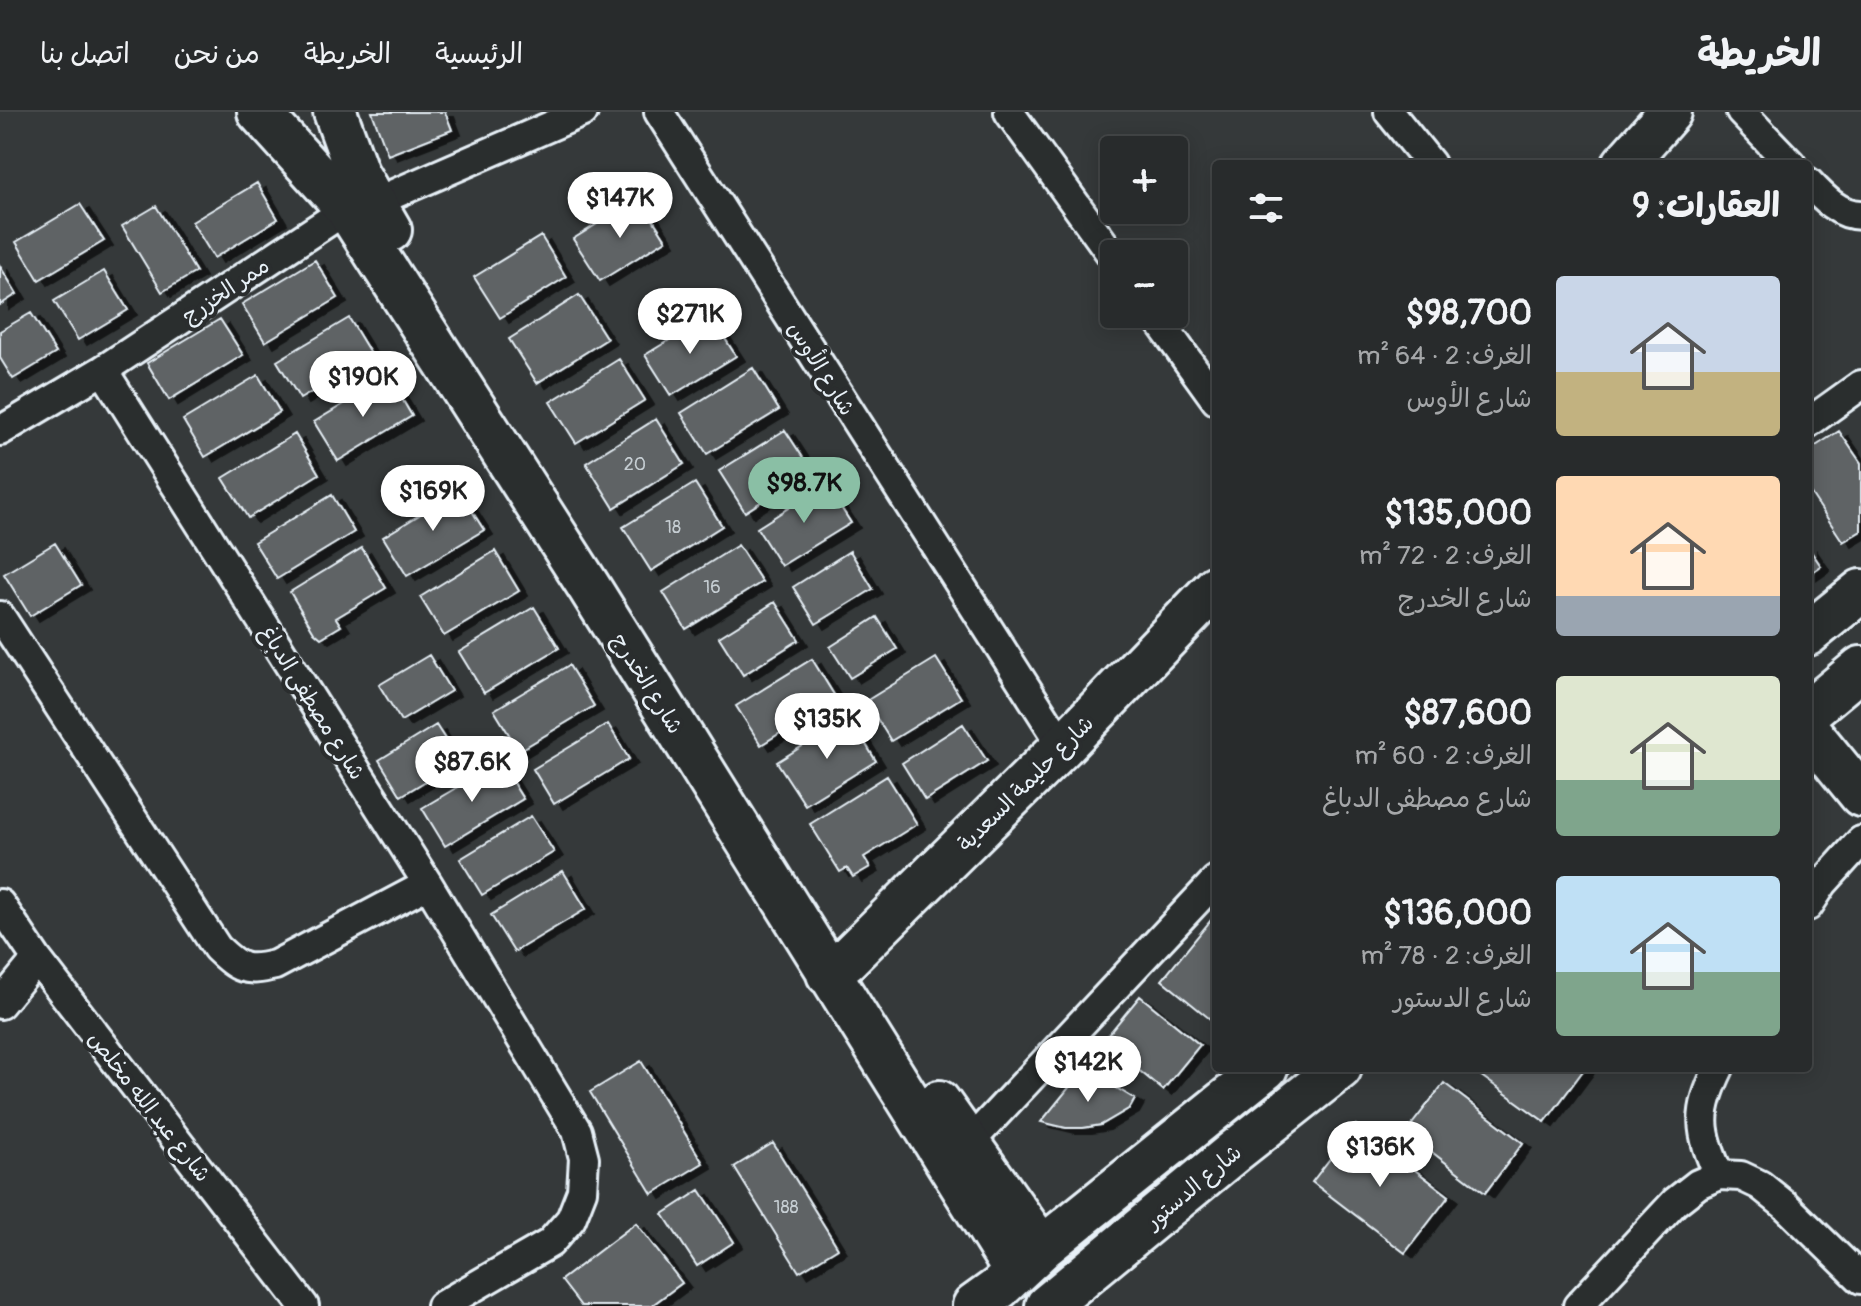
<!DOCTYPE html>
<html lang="ar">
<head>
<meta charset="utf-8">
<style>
  :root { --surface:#282b2c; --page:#303334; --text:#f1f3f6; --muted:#a5a7a9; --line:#444748; --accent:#8abfa5 }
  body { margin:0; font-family:Pangolin,"Playpen Sans Arabic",sans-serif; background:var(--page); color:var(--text); direction:rtl; height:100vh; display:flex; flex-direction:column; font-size:30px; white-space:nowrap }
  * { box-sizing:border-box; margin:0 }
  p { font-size:26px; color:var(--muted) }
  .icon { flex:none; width:44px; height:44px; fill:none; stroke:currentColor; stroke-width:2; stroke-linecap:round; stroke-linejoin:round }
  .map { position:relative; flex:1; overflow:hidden; direction:ltr }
  .sheet { position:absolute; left:1212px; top:48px; width:600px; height:912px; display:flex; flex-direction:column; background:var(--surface); border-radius:8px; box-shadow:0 4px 20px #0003,0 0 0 2px var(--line); direction:rtl }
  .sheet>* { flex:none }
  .buttons { position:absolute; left:1100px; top:24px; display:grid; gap:16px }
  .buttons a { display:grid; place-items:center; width:88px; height:88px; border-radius:8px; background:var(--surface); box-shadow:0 4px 20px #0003,0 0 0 2px var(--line); font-size:40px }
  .price { position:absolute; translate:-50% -68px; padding:0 18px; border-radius:28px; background:#fff; color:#222; font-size:26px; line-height:52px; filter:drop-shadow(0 2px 4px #0008) }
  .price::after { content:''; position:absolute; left:50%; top:48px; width:24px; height:18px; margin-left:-12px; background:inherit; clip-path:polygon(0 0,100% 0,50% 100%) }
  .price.selected { background:var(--accent); color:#111 }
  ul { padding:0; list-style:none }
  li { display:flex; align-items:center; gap:24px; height:200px; padding:0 32px }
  li span { display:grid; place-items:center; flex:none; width:224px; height:160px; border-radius:8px; color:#555 }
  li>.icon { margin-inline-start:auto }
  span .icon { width:96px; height:96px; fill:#fffc; stroke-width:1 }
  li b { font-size:34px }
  h2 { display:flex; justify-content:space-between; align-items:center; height:96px; padding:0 32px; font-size:34px }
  header { display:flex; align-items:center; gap:48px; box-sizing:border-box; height:112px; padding:0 40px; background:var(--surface); border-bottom:2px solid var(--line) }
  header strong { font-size:38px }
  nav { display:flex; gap:44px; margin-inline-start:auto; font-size:28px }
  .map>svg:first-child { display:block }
  .building { fill:#5f6365; stroke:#e8f1f8; stroke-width:2; filter:url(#shadow) }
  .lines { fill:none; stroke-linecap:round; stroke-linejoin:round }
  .street-casing { stroke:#e8f1f8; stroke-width:34 }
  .secondary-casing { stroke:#e8f1f8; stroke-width:48 }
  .street { stroke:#2a2d2e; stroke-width:28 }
  .secondary { stroke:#2a2d2e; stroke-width:42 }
  .labels { text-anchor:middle; stroke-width:8; stroke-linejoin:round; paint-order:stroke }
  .number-label { font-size:18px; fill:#c6ced3 }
  .street-label { font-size:22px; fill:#e8f1f8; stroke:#2a2d2e }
</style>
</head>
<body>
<header>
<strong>الخريطة</strong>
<nav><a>الرئيسية</a><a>الخريطة</a><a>من نحن</a><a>اتصل بنا</a></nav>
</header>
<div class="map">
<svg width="1861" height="1194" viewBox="0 0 1861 1194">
  <defs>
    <filter id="shadow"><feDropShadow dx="9" dy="5" stdDeviation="0" flood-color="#0009"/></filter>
  </defs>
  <rect width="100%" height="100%" fill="#35393a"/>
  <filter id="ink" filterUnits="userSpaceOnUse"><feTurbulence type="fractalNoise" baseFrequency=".0125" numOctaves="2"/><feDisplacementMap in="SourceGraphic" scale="16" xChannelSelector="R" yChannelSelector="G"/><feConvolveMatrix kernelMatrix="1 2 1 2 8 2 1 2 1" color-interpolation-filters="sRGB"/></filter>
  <g filter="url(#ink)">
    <path class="building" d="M372 0H445L452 18 388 43Z
      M257 71 278 107 214 146 192 110Z
      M639 86 666 128 600 169 573 127Z
      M80 92 104 129 39 168 16 130Z
      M156 94 196 160 162 180 122 114Z
      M541 124 566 165 500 206 474 165Z
      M315 148 338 186 265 230 242 192Z
      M0 154 17 182 0 193Z
      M104 159 128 198 78 228 54 189Z
      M579 183 607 227 537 271 509 227Z
      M31 201 56 241 13 267 0 246V219Z
      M710 203 736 244 671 284 645 243Z
      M349 206 372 244 300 287 277 249Z
      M220 207 243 243 169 288 147 251Z
      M619 247 645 288 576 331 550 290Z
      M753 256 779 298 707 342 681 301Z
      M258 263 280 300 205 345 183 308Z
      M389 265 412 304 338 349 314 310Z
      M656 307 684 352 614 396 586 351Z
      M785 318 811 358 745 400 719 359Z
      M1839 319 1861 351V419L1843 430 1808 377V339Z
      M295 322 319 362 248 406 223 366Z
      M695 371 722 414 651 459 623 415Z
      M826 372 851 411 781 454 757 416Z
      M459 379 484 418 407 464 383 425Z
      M332 383 354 420 277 467 254 430Z
      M55 431 81 473 30 504 4 462Z
      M738 433 762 470 686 517 663 480Z
      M1808 435 1821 454 1808 463Z
      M362 436 386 476 336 506 341 514 321 526 314 520 290 480Z
      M495 439 519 479 444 524 420 485Z
      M850 439 873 477 816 512 793 475Z
      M775 490 799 528 743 563 719 525Z
      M534 495 559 536 484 581 459 540Z
      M877 505 897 537 850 566 830 535Z
      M429 543 451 579 401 609 379 573Z
      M936 546 961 586 891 629 866 589Z
      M812 547 836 586 761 633 736 594Z
      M569 553 594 594 519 639 494 598Z
      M849 605 876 649 805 693 777 650Z
      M608 612 629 647 554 692 533 657Z
      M963 612 987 649 925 688 902 651Z
      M436 613 459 649 401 684 379 648Z
      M500 650 523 687 445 734 422 696Z
      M887 664 917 712 864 745 870 755 853 765 847 756 840 760 810 712Z
      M531 704 554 740 482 783 460 747Z
      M563 759 586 797 514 840 491 803Z
      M1215 803 1216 909 1215 911 1162 868Z
      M1140 884 1200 933 1163 978 1103 929Z
      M641 949 703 1051 652 1082 590 980Z
      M1485 956H1585L1545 1010 1480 963Z
      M1084 957 1135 987 1130 996 1101 1013 1083 1016H1066L1041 1010Z
      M1444 971 1523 1031 1485 1081 1406 1020Z
      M1356 1013 1449 1084 1405 1141 1312 1070Z
      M773 1031 838 1136 799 1160 734 1055Z
      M700 1078 734 1130 697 1154 663 1102Z
      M636 1111 682 1171 651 1194H581L561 1168Z"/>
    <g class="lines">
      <defs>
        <path id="street" d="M659 0 1063 634
          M1009 0 1114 146
          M1389 0 1431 52
          M1741 0 1791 52
          M1808 70C1823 86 1839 103 1861 103
          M373 91 583 0
          M1154 202 1216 288
          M103 258 428 772 577 1019 584 1046 582 1079 571 1107 550 1131 441 1194
          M1808 311 1861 273
          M0 319 103 258 347 97
          M0 504 217 836C239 857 245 860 275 853L428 772
          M0 792 37 847 304 1194
          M1808 794 1823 771 1861 729
          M0 892 37 847
          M968 1032 1216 768
          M1719 1063C1699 1019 1697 1001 1719 956
          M1578 1194 1675 1090 1698 1072 1719 1063 1741 1064 1760 1073 1785 1093 1861 1167"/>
        <path id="secondary" d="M259 0 347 97 589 475 1015 1159
          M335 0 357 61 390 118
          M1624 52 1670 0
          M1808 522 1861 479
          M1808 600 1861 556
          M1808 618 1861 683
          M828 862 846 848 1063 634 1216 475
          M939 990 1042 1136
          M974 1194 999 1176 1042 1136 1266 956
          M1047 1194 1235 1039 1340 956"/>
      </defs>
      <use href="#street" class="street-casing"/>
      <use href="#secondary" class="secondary-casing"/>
      <use href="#street" class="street"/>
      <use href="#secondary" class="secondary"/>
    </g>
  </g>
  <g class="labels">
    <g class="number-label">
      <text x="635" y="358">20</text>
      <text x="673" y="421">18</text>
      <text x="712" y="481">16</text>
      <text x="786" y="1101">188</text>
    </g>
    <g class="street-label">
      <text transform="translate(225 178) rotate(-34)" y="8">ممر الخزرج</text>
      <text transform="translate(822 256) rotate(58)" y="8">شارع الأوس</text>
      <text transform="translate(648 571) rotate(58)" y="8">شارع الخدرج</text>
      <text transform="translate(313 590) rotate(58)" y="8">شارع مصطفى الدباغ</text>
      <text transform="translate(1025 671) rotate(-45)" y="8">شارع حليمة السعدية</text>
      <text transform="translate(150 994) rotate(52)" y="8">شارع عبد الله مخلص</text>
      <text transform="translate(1193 1074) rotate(-40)" y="8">شارع الدستور</text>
    </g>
  </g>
</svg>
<div class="buttons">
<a>+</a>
<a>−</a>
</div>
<b class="price" style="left:620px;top:128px">$147K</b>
<b class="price" style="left:690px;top:244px">$271K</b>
<b class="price" style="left:363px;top:307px">$190K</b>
<b class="price selected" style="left:804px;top:413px">$98.7K</b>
<b class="price" style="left:433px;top:421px">$169K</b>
<b class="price" style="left:827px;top:649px">$135K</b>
<b class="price" style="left:472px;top:692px">$87.6K</b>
<b class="price" style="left:1088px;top:992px">$142K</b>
<b class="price" style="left:1380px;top:1077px">$136K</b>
<section class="sheet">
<h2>العقارات: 9<svg class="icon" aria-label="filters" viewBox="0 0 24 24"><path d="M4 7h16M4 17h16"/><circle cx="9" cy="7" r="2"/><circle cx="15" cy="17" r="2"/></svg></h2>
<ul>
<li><span style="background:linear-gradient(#c9d6e8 60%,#c2b280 0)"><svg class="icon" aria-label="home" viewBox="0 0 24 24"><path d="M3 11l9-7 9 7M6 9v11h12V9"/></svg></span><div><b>$98,700</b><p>الغرف: 2 · 64 m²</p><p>شارع الأوس</p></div></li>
<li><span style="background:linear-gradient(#ffd9b3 75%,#9aa5b1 0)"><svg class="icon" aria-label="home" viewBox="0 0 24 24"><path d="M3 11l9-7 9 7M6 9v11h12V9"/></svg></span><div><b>$135,000</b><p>الغرف: 2 · 72 m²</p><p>شارع الخدرج</p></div></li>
<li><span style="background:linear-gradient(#dfe7d0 65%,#7fa58c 0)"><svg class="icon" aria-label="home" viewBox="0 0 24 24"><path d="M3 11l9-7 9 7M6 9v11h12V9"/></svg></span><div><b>$87,600</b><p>الغرف: 2 · 60 m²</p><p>شارع مصطفى الدباغ</p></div></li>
<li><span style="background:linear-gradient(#bfe0f5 60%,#7fa58c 0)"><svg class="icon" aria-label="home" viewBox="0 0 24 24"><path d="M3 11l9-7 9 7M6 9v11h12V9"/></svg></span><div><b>$136,000</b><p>الغرف: 2 · 78 m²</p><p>شارع الدستور</p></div></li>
</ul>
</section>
</div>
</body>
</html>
